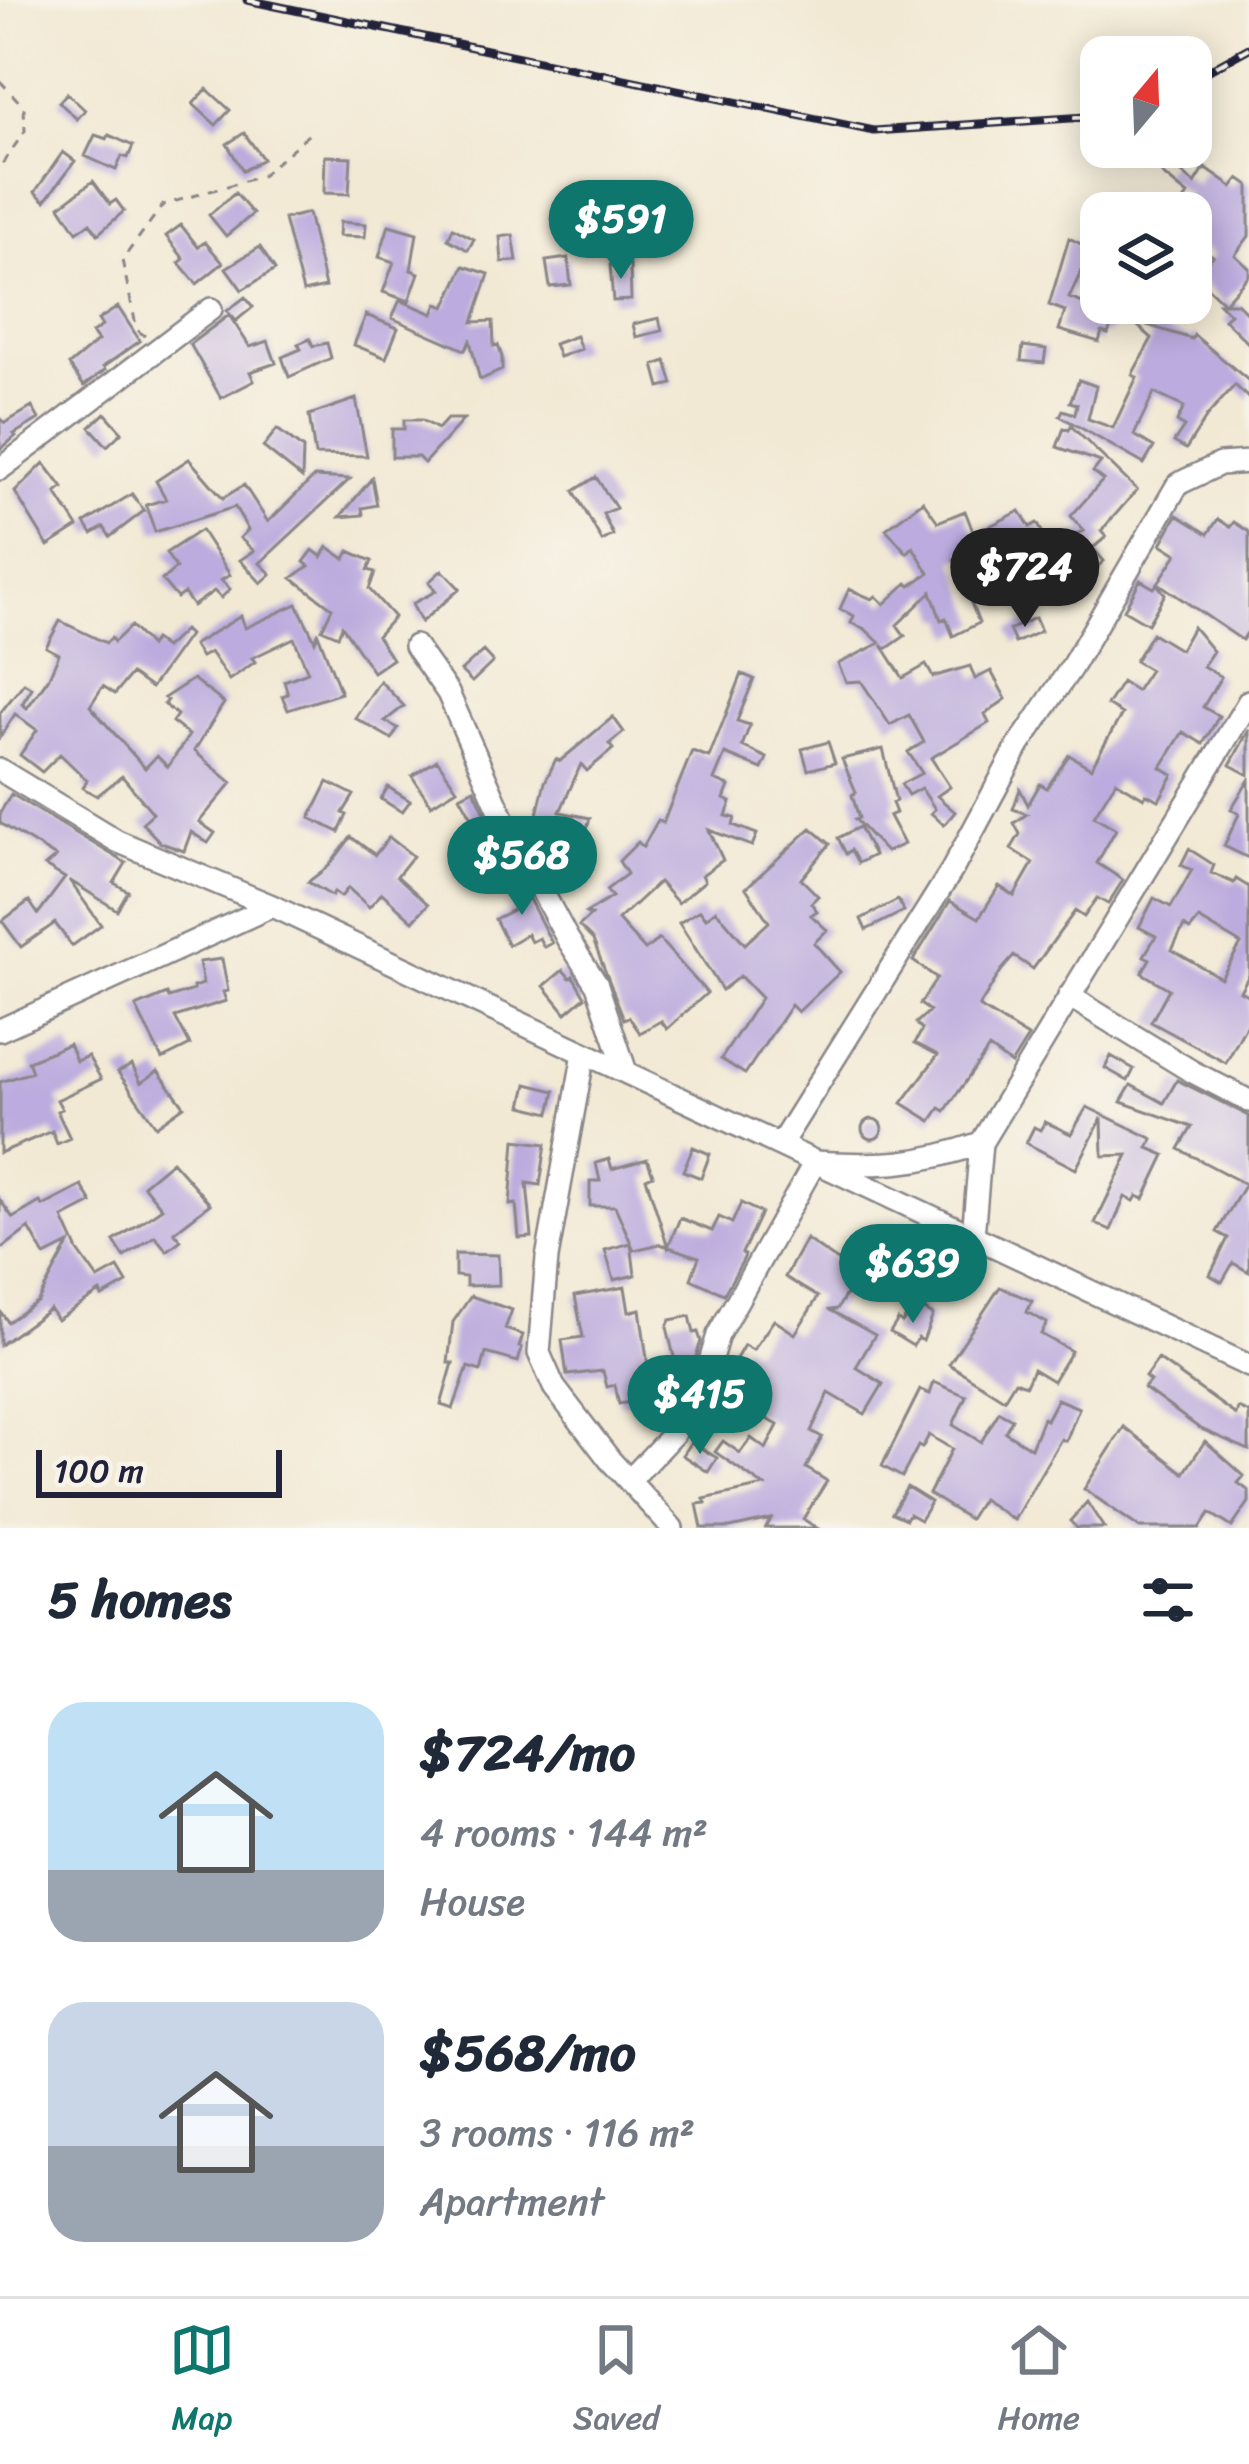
<!DOCTYPE html>
<html lang="en">
<head>
<meta charset="utf-8">
<style>
  :root { --surface:#fff; --page:#f6f6f7; --text:#1f2937; --muted:#747a83; --line:#e0e1e3; --accent:#0f766e }
  body { margin:0; font-family:Sriracha,sans-serif; background:var(--page); color:var(--text); height:100vh; display:flex; flex-direction:column; font-size:45px; white-space:nowrap }
  * { box-sizing:border-box; margin:0 }
  p { font-size:39px; color:var(--muted) }
  .icon { flex:none; width:66px; height:66px; fill:none; stroke:currentColor; stroke-width:2; stroke-linecap:round; stroke-linejoin:round }
  .map { position:relative; height:1528px; overflow:hidden }
  .panel { display:flex; flex-direction:column; background:var(--surface); flex:1 }
  .panel>* { flex:none }
  .needle { width:78px; rotate:19deg }
  .tools { position:absolute; left:1080px; top:36px; display:grid; gap:24px }
  .tools a { display:grid; place-items:center; width:132px; height:132px; border-radius:24px; background:var(--surface); box-shadow:0 6px 30px #0003; font-size:60px }
  .scale { position:absolute; left:36px; bottom:30px; width:246px; box-sizing:border-box; padding-left:12px; border:6px solid #22223b; border-top:0; font-size:33px; line-height:42px; white-space:nowrap; color:#22223b; -webkit-text-stroke:9px #f7f3e8; paint-order:stroke }
  .price { position:absolute; translate:-50% -102px; padding:0 27px; border-radius:42px; background:var(--accent); color:#fff; font-size:39px; line-height:78px; filter:drop-shadow(0 3px 6px #0008) }
  .price::after { content:''; position:absolute; left:50%; top:72px; width:36px; height:27px; margin-left:-18px; background:inherit; clip-path:polygon(0 0,100% 0,50% 100%) }
  .price.current { background:#222; color:#fff }
  ul { padding:0; list-style:none }
  li { display:flex; align-items:center; gap:36px; height:300px; padding:0 48px }
  li span { display:grid; place-items:center; flex:none; width:336px; height:240px; border-radius:36px; color:#555 }
  li>.icon { margin-inline-start:auto }
  span .icon { width:144px; height:144px; fill:#fffc; stroke-width:1 }
  li b { font-size:51px }
  h2 { display:flex; justify-content:space-between; align-items:center; height:144px; padding:0 48px; font-size:51px }
  .tab-bar { display:flex; justify-content:space-around; align-items:center; height:168px; border-top:3px solid var(--line); background:var(--surface); font-size:33px; color:var(--muted) }
  .tab-bar a { display:grid; justify-items:center; gap:6px }
  .tab-bar .current { color:var(--accent) }
  .map>svg:first-child { display:block }
  .building { fill:#bbabde; fill-rule:evenodd }
  .lines { fill:none; stroke-linecap:round; stroke-linejoin:round }
  .minor-casing { stroke:#8a8688; stroke-width:26 }
  .path { stroke:#8a8688; stroke-width:3; stroke-dasharray:9 9; stroke-linecap:butt }
  .minor { stroke:#fff; stroke-width:21 }
  .rail-casing { stroke:#22223b; stroke-width:9 }
  .rail { stroke:#f7f3e8; stroke-width:4.5; stroke-dasharray:14; stroke-linecap:butt }
</style>
</head>
<body>
<div class="map">
<svg width="1249" height="1528" viewBox="0 0 1249 1528">
  <rect width="100%" height="100%" fill="#f7f3e8"/>
  <filter id="ink" filterUnits="userSpaceOnUse"><feTurbulence type="fractalNoise" baseFrequency=".00833" numOctaves="2"/><feDisplacementMap in="SourceGraphic" scale="24" xChannelSelector="R" yChannelSelector="G"/><feConvolveMatrix kernelMatrix="1 2 1 2 8 2 1 2 1" color-interpolation-filters="sRGB"/></filter>
  <filter id="wash" filterUnits="userSpaceOnUse"><feTurbulence type="fractalNoise" baseFrequency=".004" numOctaves="4" result="noise"/><feDisplacementMap in="SourceGraphic" scale="48" xChannelSelector="R" yChannelSelector="G"/><feGaussianBlur stdDeviation="2.7" result="paint"/><feColorMatrix in="noise" values="0 0 0 0 0 0 0 0 0 0 0 0 0 0 0 0 0 1.4 0 .05"/><feComposite in="paint" operator="in"/></filter>
  <g filter="url(#wash)">
    <rect width="100%" height="100%" fill="#f2e9d4"/>
    <g id="blocks">
      <path class="building" d="M207 89 230 110 216 125 193 104Z
        M67 93 85 110 77 119 59 102Z
        M244 133 263 159 243 171 227 144Z
        M95 135 107 139 109 135 133 146 128 158 122 156 116 170 85 156Z
        M63 152 75 161 45 201 35 192Z
        M325 156 351 157 349 194 324 193Z
        M1170 163 1195 184 1205 168 1232 187 1239 178 1249 185V236L1235 255 1249 268V275L1224 303 1194 274 1213 256 1191 239V213H1175L1188 195 1162 174Z
        M93 181 110 204 116 200 124 211 98 234 90 223 77 232 60 206Z
        M235 193 253 214 226 236 209 215Z
        M308 213 325 287 303 292 284 219Z
        M340 222 366 224 365 237 339 236Z
        M181 225 198 247 205 242 223 263 197 284 179 263 184 259 166 236Z
        M389 225 417 233 411 270 419 273 409 301 383 292 394 262 379 257Z
        M453 228 474 239 468 250 448 239Z
        M513 235 517 261 502 262 500 237Z
        M1069 238 1101 254 1097 279 1081 272 1069 298 1115 315 1108 334 1102 332 1099 342 1059 330 1065 311 1049 305Z
        M260 247 275 270 242 290 226 268Z
        M568 258 571 285 550 287 546 261Z
        M610 265H630L631 300 613 301Z
        M464 266 489 274 473 322 493 321 494 346 498 345 502 357V370L480 380 470 341 465 350 392 318 400 300 433 314 437 304 445 307Z
        M245 297 253 307 236 321 227 311Z
        M1135 303H1170L1157 321Z
        M1219 303H1237L1249 315V344L1224 319 1230 314Z
        M118 307 140 341 103 367 105 370 84 386 69 365 98 341 92 333 102 326 98 320Z
        M229 315 250 347 268 341 276 363 250 372 254 381 221 398 190 344Z
        M366 315 398 328 386 358 354 345Z
        M659 318 662 331 636 337 633 324Z
        M1131 320 1192 339 1194 335 1249 381V399L1235 385 1207 416 1186 449 1174 442 1184 427 1177 422 1184 407 1154 393 1134 435 1154 447 1144 464 1060 416 1063 410 1075 414 1077 404 1070 402 1079 380 1096 386 1088 419 1113 428 1137 377 1132 375 1152 338Z
        M576 336 581 349 559 357 554 344Z
        M310 339 313 346 327 343 331 358 289 377 282 357 301 349 298 344Z
        M1023 346 1046 349 1044 363 1021 361Z
        M666 361 673 384 660 387 654 365Z
        M356 399 367 456 315 455 309 415Z
        M32 407 39 419 14 434 16 436 0 450V418L5 423Z
        M105 413 122 432 107 446 90 427Z
        M447 419H464L424 463 418 457H392V429H404V420H422L438 429Z
        M1071 426 1137 490 1101 531 1106 537 1093 548 1104 561 1055 603 1037 575 1061 559 1050 543 1084 531 1071 516 1103 480 1093 472 1101 462 1057 447 1064 428 1069 430Z
        M277 429 303 449 302 478 263 447Z
        M189 459 223 498 244 485 268 522 314 477 350 479 260 563 271 574 261 583 240 560 254 551 240 538 248 530 235 507 155 532 146 505 166 499 156 481Z
        M44 463 63 488 56 493 78 527 48 546 15 492Z
        M596 477 616 508 603 514 613 535 602 541 574 491Z
        M372 478 377 505 362 508 363 515 340 517Z
        M132 494 144 511 110 537 104 527 92 534 85 523Z
        M923 501 938 522 965 511 974 534 1020 511 1030 527 1037 523 1044 535 1016 552 1004 536 998 540 1005 556 980 569 972 552 954 560 979 623 953 636 946 618 941 620 931 592 897 625 905 636 886 649 882 645 903 678 926 665 933 677 970 666 975 679 991 671 1006 699 985 714 989 723 931 758 950 787 937 796 955 812 944 825 931 813 935 809 921 788 908 795 901 784 922 773 908 752 924 742 909 715 890 725 861 681 846 682 838 664 880 643 865 629 851 623 854 616 840 609 849 589 872 599 876 596 884 604 907 583 910 586 929 573 913 547 907 553 886 529Z
        M1177 515 1208 534 1218 519 1230 527 1234 522 1249 532V630L1242 640 1158 583 1177 554 1161 544Z
        M201 530 230 575 221 580 230 589 221 598 214 591 193 606 184 593 177 598 162 580 176 568 166 553Z
        M328 547 345 559 349 551 372 561 368 570 375 572 369 589 394 617 377 636 392 659 373 672 342 626 338 636 322 629 332 608 292 578 309 566 304 562 313 550 322 557Z
        M442 570 460 589 421 622 412 604 436 591 429 582Z
        M1140 580 1154 588 1157 584 1165 594 1148 624 1124 610Z
        M297 604 315 641 318 634 341 693 288 710 282 696 288 694 284 681 308 672 294 638 252 658 255 662 229 680 210 652 201 657 193 645 241 616 245 628Z
        M1035 618 1041 631 1015 643 1009 630Z
        M60 621 106 643 111 638 114 642 131 626 150 646 154 640 165 648 184 630 189 635 151 688 131 674 115 694 103 686 90 706 145 768 157 756 168 767 189 735 172 722 177 715 164 704 167 700 164 698 193 679 224 703 194 751 232 783 199 822 215 833 208 843 191 832 184 851 161 843 142 823 153 813 122 776 97 796 83 788 87 780 60 754 42 772 20 755 37 730 15 714 0 737V713L24 683 32 688 22 704 27 708 48 679 59 654 46 647Z
        M1193 627 1213 651 1203 666 1221 677 1203 707 1219 716 1203 744 1183 732 1161 767 1173 775 1159 800 1146 794 1144 798 1116 781 1094 816 1116 829 1097 863 1123 880 1108 904 1097 898 1084 917 1075 911 1033 969 1014 956 1001 971 979 1007 1028 1037 1011 1064 989 1048 945 1111 940 1108 931 1121 902 1103 938 1055 915 1043 922 1030 916 1023 930 1011 920 1004 937 978 913 961 950 901 979 918 999 886 1014 896 1033 863 1011 849 1020 834 1014 823 1027 814 1013 809 1020 789 1028 805 1040 784 1047 788 1069 755 1091 768 1122 714 1107 705 1122 682 1136 691 1150 670 1135 661 1152 633 1180 650Z
        M483 651 493 662 472 682 461 671Z
        M742 674 754 679 737 721 750 725 742 746 767 758 762 769 725 754 714 780 729 786 724 799 731 802 726 816 735 818 733 825 757 834 752 846 709 830 723 860 702 875 705 881 678 903 659 882 618 920 645 950 659 939 707 993 667 1029 661 1021 640 1033 629 1017 624 1019 593 940 579 926 591 915 586 913 612 897 606 890 627 874 619 861 638 842 643 847 658 820 663 823 692 751 709 757Z
        M380 681 404 706 385 721 398 728 392 739 355 718Z
        M613 717 624 732 609 744 613 749 587 771 581 764 560 812 590 818 569 888 557 885 531 839 545 782 556 759 560 761Z
        M1249 730V775L1230 765Z
        M828 742 835 763 808 770 802 749Z
        M883 749 896 801 892 803 896 813 889 816 904 844 886 852 855 819 859 818 852 795 856 792 842 759Z
        M437 760 457 789 431 805 412 776Z
        M1249 780V858L1224 846 1239 814 1231 809Z
        M328 782 354 795 343 813 347 815 339 832 310 818Z
        M388 787 410 801 402 812 381 799Z
        M474 789 504 852 498 855 511 875 497 884 477 855 474 845 484 839 460 796Z
        M11 794 126 863 114 883 128 891 117 910 69 880 101 925 72 946 55 923 21 947 2 921 29 901 38 914 65 878 45 866 56 857 0 823V813Z
        M859 827 874 855 858 863 851 850 846 854 838 838Z
        M811 828 830 844 801 879 818 896 811 903 817 911 811 915 827 930 814 943 840 972 798 1012 791 1005 745 1074 721 1059 761 998 740 976 722 990 679 923 700 910 706 918 716 910 745 944 769 922 746 888Z
        M351 837 375 855 389 837 413 856 397 876 428 904 413 921 382 893 369 907 348 888 341 897 334 892 332 896 308 882 329 866Z
        M1189 849 1214 865 1211 873 1234 883 1236 879 1249 887V975L1240 991 1249 996V1020L1226 1063 1151 1022 1169 989 1142 973 1150 959 1144 956 1156 936 1139 927 1154 898 1171 907 1192 870 1181 865ZM1199 919 1241 944 1221 978 1172 950 1184 926 1190 930Z
        M517 876 552 943 544 947 539 938 531 942 527 934 508 945 495 919 519 907 504 885Z
        M898 900 904 911 866 930 861 919Z
        M222 959 228 991 223 992 226 1001 175 1017 190 1045 162 1059 136 1007 167 994 169 998 194 990 193 987 203 984 199 962Z
        M563 970 570 978 573 976 585 997 566 1013 544 986Z
        M69 1044 76 1061 88 1056 101 1079 57 1100 62 1109 57 1111 70 1138 57 1144 52 1131 0 1153V1082L32 1072 28 1061Z
        M1111 1056 1134 1069 1128 1081 1105 1068Z
        M132 1065 141 1083 158 1071 184 1106 156 1126 118 1072Z
        M1177 1080 1249 1116V1272L1233 1263 1222 1282 1210 1275 1228 1238 1217 1232 1245 1184 1179 1149 1192 1127 1121 1102 1131 1085 1164 1103Z
        M527 1084 555 1091 550 1113 522 1106Z
        M1087 1107 1153 1139 1148 1148 1165 1155 1144 1199 1137 1196 1134 1201 1125 1197 1111 1230 1095 1223 1128 1155 1103 1156 1102 1118 1076 1169 1026 1143 1034 1127 1040 1130 1045 1122 1071 1134Z
        M862 1129a10 10 0 1 1 20 0a10 10 0 1 1-20 0Z
        M515 1140 546 1144 540 1185 527 1183 532 1237 519 1238 516 1204 510 1205Z
        M693 1147 710 1154 701 1178 683 1171Z
        M609 1159 612 1169 647 1159 653 1175 646 1178 668 1247 680 1218 712 1231 719 1217 732 1223 741 1203 761 1213 742 1253 745 1255 743 1260 724 1294 691 1279 699 1257 660 1244 634 1250 615 1206H590V1181H600L596 1163Z
        M172 1161 210 1204 174 1232 181 1240 167 1251 155 1236 124 1257 114 1241 162 1208 143 1185Z
        M82 1186 92 1203 63 1218 78 1251 98 1279 118 1268 127 1283 102 1297 100 1292 57 1320 50 1309 0 1345V1311L8 1322 38 1301 69 1244 45 1256 29 1228 0 1250V1200L13 1218 40 1202 43 1206Z
        M869 1234 902 1254 898 1263 923 1282 913 1296 891 1279 888 1285 860 1272 837 1309 830 1310 875 1335 856 1367 883 1384 865 1414 829 1393 811 1431 822 1437 806 1468 827 1481 803 1519 817 1528H766L771 1519 730 1528H702L697 1504 706 1503 704 1499 764 1486 715 1452 723 1441 740 1453 751 1438 766 1449 778 1425 720 1393 731 1375 726 1376 744 1345 753 1350 774 1320 795 1334 818 1297 785 1277 806 1239 845 1266Z
        M631 1243 635 1275 614 1280 605 1250Z
        M455 1254 498 1255 499 1285 466 1286V1277L455 1276Z
        M625 1287 629 1312 640 1309 648 1366 675 1361 667 1327 670 1320 690 1316 694 1333 698 1332 701 1341 690 1376 685 1373 676 1387 667 1382 658 1397 619 1404 615 1385 607 1387 603 1371 567 1375 562 1340 583 1337 575 1296Z
        M1000 1287 1032 1301 1027 1312 1047 1323 1041 1334 1071 1351 1053 1381 1033 1369 1026 1385 1015 1381 1004 1399 949 1364Z
        M471 1296 512 1310 505 1329 523 1335 519 1347 522 1348 518 1362 486 1353 481 1371 468 1367 453 1409 441 1405 453 1363H448L453 1322Z
        M915 1304 933 1315 923 1341 918 1338 913 1346 890 1332 898 1320 902 1323Z
        M1158 1359 1236 1415 1238 1408 1249 1413V1450L1199 1428 1144 1388 1150 1381 1145 1377Z
        M934 1382 966 1396 953 1425 981 1442 999 1412 1012 1419 1005 1432 1031 1448 1043 1418 1046 1420 1057 1399 1079 1408 1066 1441 1061 1439 1014 1520 982 1499 969 1519 929 1494 952 1449 929 1435 922 1448 918 1446 902 1477 882 1466 920 1390 930 1394Z
        M1124 1427 1184 1473 1205 1441 1244 1476 1238 1483 1249 1491V1502L1232 1527 1210 1513 1200 1528H1140L1084 1489Z
        M691 1442 717 1458 708 1472 682 1455Z
        M907 1487 931 1502 920 1520 909 1514 906 1519 892 1513Z
        M1087 1502 1104 1528H1077L1070 1521Z"/>
    </g>
  </g>
  <g filter="url(#ink)">
    <use href="#blocks" fill-opacity="0" stroke="#8a8688" stroke-width="3"/>
    <g class="lines">
      <defs>
        <path id="minor" d="M0 469 211 309
          M415 646 448 693 504 820 567 938 597 985 626 1072
          M0 770 117 841 272 906
          M1069 996 1191 1071 1249 1101
          M0 1030 272 906 1249 1366
          M584 1053 547 1258 539 1353 554 1387 610 1460 672 1528
          M780 1145 952 870 1019 745 1071 668 1178 484 1220 464 1249 462
          M973 1236 981 1143 1249 701
          M629 1481 674 1433 703 1385 718 1335 815 1162C882 1166 919 1165 981 1143"/>
      </defs>
      <use href="#minor" class="minor-casing"/>
      <path class="path" d="M0 81 24 107 25 131 0 167
        M145 336 137 330 122 260 163 205 261 176 309 134"/>
      <use href="#minor" class="minor"/>
      <defs>
        <path id="rail" d="M247 0 874 131 1101 116
          M1191 80 1249 48"/>
      </defs>
      <use href="#rail" class="rail-casing"/>
      <use href="#rail" class="rail"/>
    </g>
  </g>
</svg>
<div class="tools">
<a><svg class="needle" viewBox="-14 -14 28 28"><path d="M0-13l5 13h-10z" fill="#e53935"/><path d="M0 13l5-13h-10z" fill="#747a83"/></svg></a>
<a><svg class="icon" aria-label="layers" viewBox="0 0 24 24"><path d="M12 4l9 5-9 5-9-5zM3 14l9 5 9-5"/></svg></a>
</div>
<div class="scale">100 m</div>
<b class="price" style="left:621px;top:282px">$591</b>
<b class="price current" style="left:1025px;top:630px">$724</b>
<b class="price" style="left:522px;top:918px">$568</b>
<b class="price" style="left:913px;top:1326px">$639</b>
<b class="price" style="left:700px;top:1457px">$415</b>
</div>
<section class="panel">
<h2>5 homes<svg class="icon" aria-label="filters" viewBox="0 0 24 24"><path d="M4 7h16M4 17h16"/><circle cx="9" cy="7" r="2"/><circle cx="15" cy="17" r="2"/></svg></h2>
<ul>
<li><span style="background:linear-gradient(#bfe0f5 70%,#9aa5b1 0)"><svg class="icon" aria-label="home" viewBox="0 0 24 24"><path d="M3 11l9-7 9 7M6 9v11h12V9"/></svg></span><div><b>$724/mo</b><p>4 rooms · 144 m²</p><p>House</p></div></li>
<li><span style="background:linear-gradient(#c9d6e8 60%,#9aa5b1 0)"><svg class="icon" aria-label="home" viewBox="0 0 24 24"><path d="M3 11l9-7 9 7M6 9v11h12V9"/></svg></span><div><b>$568/mo</b><p>3 rooms · 116 m²</p><p>Apartment</p></div></li>
</ul>
</section>
<nav class="tab-bar">
<a class="current"><svg class="icon" aria-label="map" viewBox="0 0 24 24"><path d="M3 6l6-2 6 2 6-2v14l-6 2-6-2-6 2zM9 4v14M15 6v14"/></svg>Map</a>
<a><svg class="icon" aria-label="saved" viewBox="0 0 24 24"><path d="M7 4h10v16l-5-4-5 4z"/></svg>Saved</a>
<a><svg class="icon" aria-label="home" viewBox="0 0 24 24"><path d="M3 11l9-7 9 7M6 9v11h12V9"/></svg>Home</a>
</nav>
</body>
</html>
